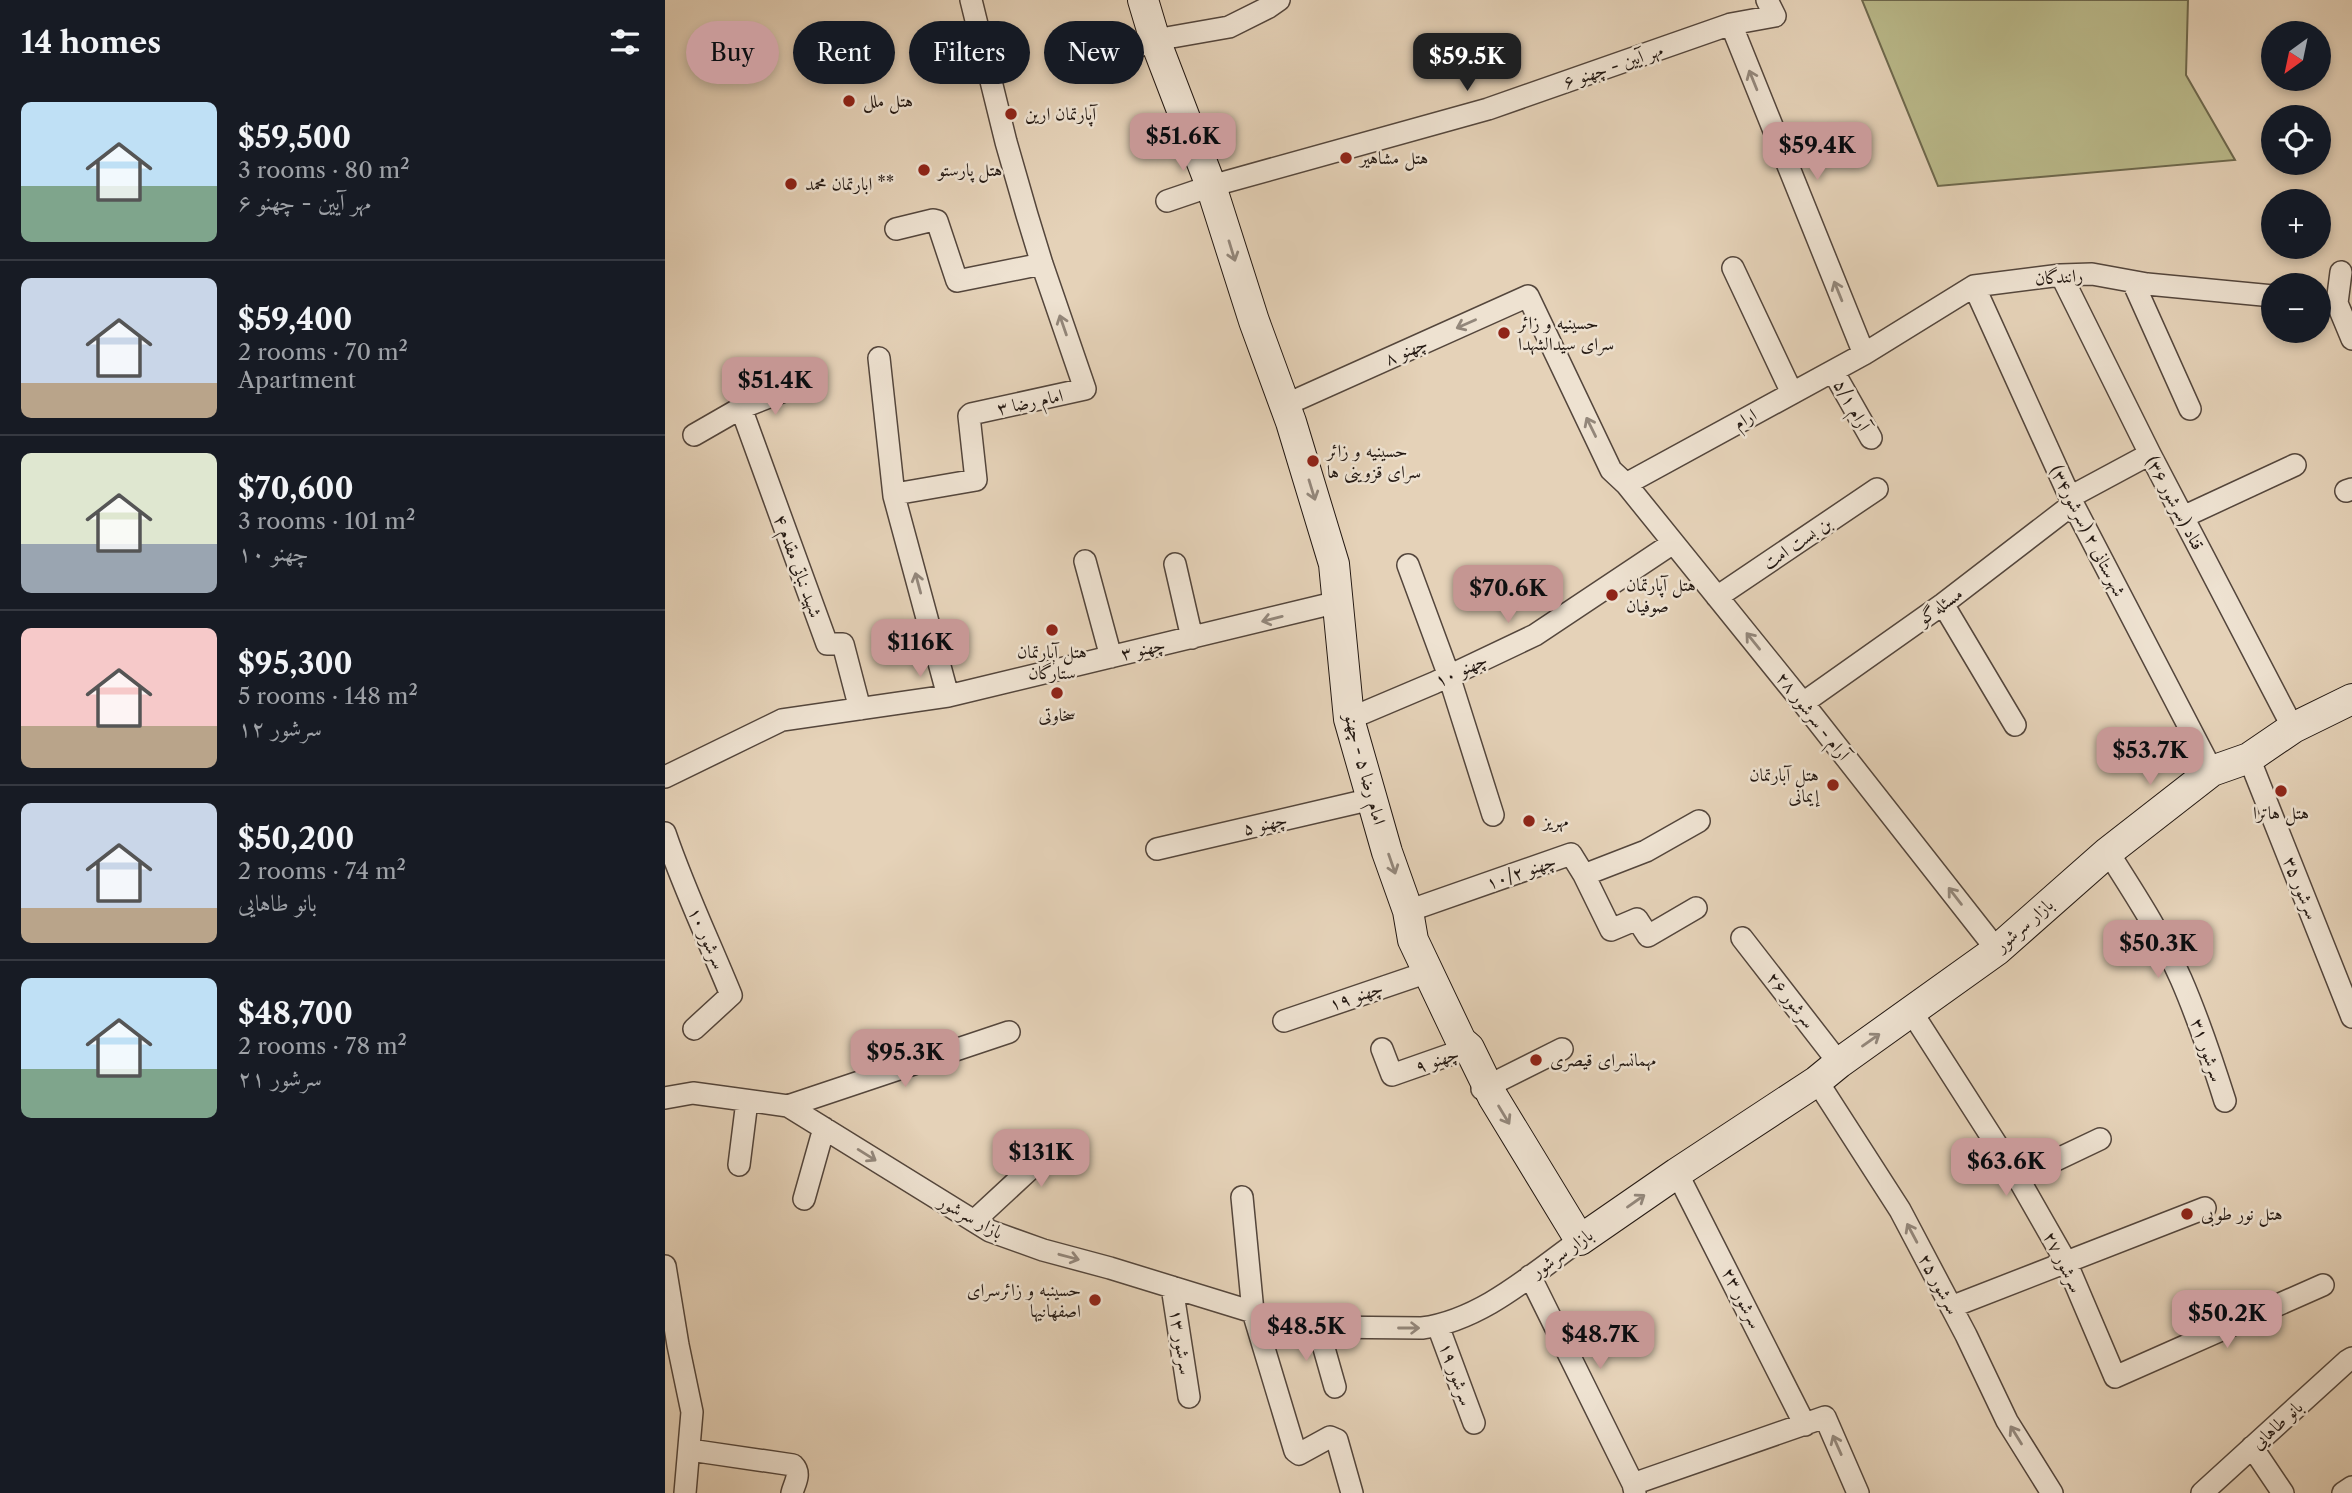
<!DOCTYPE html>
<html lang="en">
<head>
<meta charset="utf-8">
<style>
  :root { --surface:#171b24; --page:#20242c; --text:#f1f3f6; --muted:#9ea1a6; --line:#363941; --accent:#c59692 }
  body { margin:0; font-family:"Libre Caslon Text",Amiri,serif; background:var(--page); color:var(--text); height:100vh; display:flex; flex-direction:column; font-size:26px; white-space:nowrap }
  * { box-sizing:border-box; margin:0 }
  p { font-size:23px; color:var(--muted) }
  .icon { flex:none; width:38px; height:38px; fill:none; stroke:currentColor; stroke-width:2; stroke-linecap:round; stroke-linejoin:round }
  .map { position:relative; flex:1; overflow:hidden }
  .drawer { display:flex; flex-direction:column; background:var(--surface); width:665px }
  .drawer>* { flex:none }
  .top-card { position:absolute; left:21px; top:21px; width:665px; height:63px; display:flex; gap:14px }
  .needle { width:46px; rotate:213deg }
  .buttons { position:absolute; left:1596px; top:21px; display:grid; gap:14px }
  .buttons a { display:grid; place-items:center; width:70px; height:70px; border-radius:50%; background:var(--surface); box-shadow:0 4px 10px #0003; font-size:35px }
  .price { position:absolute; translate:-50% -60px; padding:0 16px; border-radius:14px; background:var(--accent); color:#111; font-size:23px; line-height:46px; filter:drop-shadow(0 2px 4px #0008) }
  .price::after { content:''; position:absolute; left:50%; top:42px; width:21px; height:16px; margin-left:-10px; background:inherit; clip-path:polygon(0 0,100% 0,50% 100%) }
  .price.current { background:#222; color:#fff }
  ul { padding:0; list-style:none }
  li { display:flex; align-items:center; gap:21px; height:175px; padding:0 21px }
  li+li { border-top:2px solid var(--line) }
  li span { display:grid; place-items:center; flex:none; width:196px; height:140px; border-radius:10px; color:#555 }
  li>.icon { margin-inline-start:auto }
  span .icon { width:84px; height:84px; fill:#fffc; stroke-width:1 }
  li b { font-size:30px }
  h2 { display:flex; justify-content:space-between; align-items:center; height:84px; padding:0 21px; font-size:30px }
  .chip { padding:0 24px; border-radius:32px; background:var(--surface); box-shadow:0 4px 10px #0003; font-size:24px; line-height:63px }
  .chip.current { background:var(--accent); color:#111 }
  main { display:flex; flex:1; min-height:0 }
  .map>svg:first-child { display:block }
  .green { fill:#baba8b; stroke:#6e694e; stroke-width:2 }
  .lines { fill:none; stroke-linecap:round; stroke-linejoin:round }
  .street-casing { stroke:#54463c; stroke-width:24 }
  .secondary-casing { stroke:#231812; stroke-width:32 }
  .street { stroke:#eee2d1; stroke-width:21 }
  .secondary { stroke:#eee2d1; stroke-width:30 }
  .oneway { stroke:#93877b }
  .poi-dot { fill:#8f2418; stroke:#eee2d1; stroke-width:2.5 }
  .labels { text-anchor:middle; stroke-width:5; stroke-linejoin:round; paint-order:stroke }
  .street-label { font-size:18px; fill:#231812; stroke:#eee2d1 }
  .poi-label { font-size:18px; fill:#231812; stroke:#eee2d1; text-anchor:start }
</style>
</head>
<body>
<main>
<section class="drawer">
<h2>14 homes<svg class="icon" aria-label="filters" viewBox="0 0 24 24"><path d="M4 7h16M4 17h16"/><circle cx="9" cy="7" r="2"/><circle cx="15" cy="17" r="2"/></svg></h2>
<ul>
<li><span style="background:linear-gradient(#bfe0f5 60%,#7fa58c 0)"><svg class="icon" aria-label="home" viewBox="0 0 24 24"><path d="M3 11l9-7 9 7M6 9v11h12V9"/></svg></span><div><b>$59,500</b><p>3 rooms · 80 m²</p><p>مهر آیین - چهنو ۶</p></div></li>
<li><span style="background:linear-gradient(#c9d6e8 75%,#b9a48a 0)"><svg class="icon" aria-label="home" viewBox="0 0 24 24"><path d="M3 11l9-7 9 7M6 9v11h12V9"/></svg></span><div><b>$59,400</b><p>2 rooms · 70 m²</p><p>Apartment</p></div></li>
<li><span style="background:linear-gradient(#dfe7d0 65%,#9aa5b1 0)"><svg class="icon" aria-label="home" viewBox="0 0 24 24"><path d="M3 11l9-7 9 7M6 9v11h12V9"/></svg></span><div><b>$70,600</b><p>3 rooms · 101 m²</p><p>چهنو ۱۰</p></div></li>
<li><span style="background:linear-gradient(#f6c9c9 70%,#b9a48a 0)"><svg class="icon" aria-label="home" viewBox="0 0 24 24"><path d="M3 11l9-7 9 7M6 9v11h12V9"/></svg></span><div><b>$95,300</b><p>5 rooms · 148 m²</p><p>سرشور ۱۲</p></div></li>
<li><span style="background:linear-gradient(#c9d6e8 75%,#b9a48a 0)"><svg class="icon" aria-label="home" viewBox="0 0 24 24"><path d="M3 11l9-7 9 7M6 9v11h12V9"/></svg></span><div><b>$50,200</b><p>2 rooms · 74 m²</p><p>بانو طاهایی</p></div></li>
<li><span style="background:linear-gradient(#bfe0f5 65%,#7fa58c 0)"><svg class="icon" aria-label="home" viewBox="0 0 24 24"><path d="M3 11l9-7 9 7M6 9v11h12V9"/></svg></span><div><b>$48,700</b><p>2 rooms · 78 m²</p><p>سرشور ۲۱</p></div></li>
</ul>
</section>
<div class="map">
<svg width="1687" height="1493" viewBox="0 0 1687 1493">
  <rect width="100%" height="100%" fill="#e5d2b8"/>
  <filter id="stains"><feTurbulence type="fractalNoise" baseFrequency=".00286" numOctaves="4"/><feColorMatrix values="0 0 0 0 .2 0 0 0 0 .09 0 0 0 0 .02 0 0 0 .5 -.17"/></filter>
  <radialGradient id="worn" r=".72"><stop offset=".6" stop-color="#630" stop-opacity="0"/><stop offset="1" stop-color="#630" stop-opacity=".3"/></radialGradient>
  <path class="green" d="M1197 0H1523L1521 75 1570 160 1273 186Z"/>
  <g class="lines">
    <defs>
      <path id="street" d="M1066 24 1199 354
        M440 59 490 40 564 27 604 7 614 0
        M502 201 546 186 823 109 1066 24 1110 16 1102 0
        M231 229 268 220 272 221 292 281 377 264
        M1068 268 1127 393
        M1676 272 1672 303 1687 339
        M1396 275 1485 454 1628 728
        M1468 282 1525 409
        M1309 286 1408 504 1547 771
        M214 358 229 496 283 696
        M1168 371 1206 438
        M620 405 863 296 946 470 961 484 1138 703 1332 950
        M76 408 162 644H178L195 709
        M29 435 76 408 129 387
        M961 484 1199 354 1309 286 1396 275 1427 274 1482 284 1608 296
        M1681 491 1687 489
        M230 494 311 480 304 416 306 414 420 389 377 264 362 215 341 142 306 0
        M1405 497 1485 454
        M1518 517 1630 465
        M420 561 446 657
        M510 564 527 638
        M743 565 784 676 828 815
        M1052 597 1212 489
        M1278 604 1350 725
        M1138 703 1278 604 1408 504
        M684 719 769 683 870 635 1008 543
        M1584 758 1687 1017
        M0 777 117 720 283 696 673 602
        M0 833C19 889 44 941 66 995L29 1029
        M492 849 707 799
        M1443 852C1469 893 1496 934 1516 979 1533 1018 1547 1060 1560 1101
        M919 875 946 930 972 919 983 936 1031 908
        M743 911 906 854 919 875 981 851 1034 821
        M1077 938 1174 1063
        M1246 1011 1353 1178 1401 1262 1450 1377 1658 1285
        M619 1021 763 972
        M717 1049 727 1075 804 1048
        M1152 1081 1235 1210 1301 1335 1342 1421 1387 1493
        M817 1089 897 1049
        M0 1098 28 1093 123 1106 325 1231 378 1250 445 1268 588 1312 653 1327 757 1328C817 1320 867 1274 915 1240
        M123 1106 344 1032
        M74 1165 82 1101
        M1012 1173 1140 1425
        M1353 1178 1435 1139
        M577 1197 588 1312 630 1451 634 1454 665 1437 672 1440 687 1493
        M139 1199 159 1128
        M309 1221 364 1170 342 1144
        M0 1266 13 1345 27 1412 20 1493
        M865 1276 968 1484 970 1493
        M507 1287 524 1397
        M1286 1307 1540 1208
        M773 1326 809 1423
        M653 1327 670 1387
        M1587 1447 1618 1493
        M25 1450 128 1465C137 1474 129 1484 127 1493
        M968 1484 1160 1417 1193 1493
        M1537 1493 1682 1361 1687 1358
        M1678 1493 1687 1487"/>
      <path id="secondary" d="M478 0 490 40 546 186 589 321 626 422 669 564 684 719 722 852 743 911 748 940 796 1041 804 1048 828 1097 915 1240 1012 1173 1152 1081 1174 1063 1332 950 1443 852 1547 771 1584 758 1628 728 1687 699"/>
    </defs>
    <use href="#street" class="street-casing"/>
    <use href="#secondary" class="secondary-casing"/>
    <use href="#street" class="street"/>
    <use href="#secondary" class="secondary"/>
  </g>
  <defs><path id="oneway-shaft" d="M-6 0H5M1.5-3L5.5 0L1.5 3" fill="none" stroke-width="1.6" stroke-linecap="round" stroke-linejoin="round" transform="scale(1.75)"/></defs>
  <g class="oneway">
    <use href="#oneway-shaft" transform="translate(1088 80) rotate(-112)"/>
    <use href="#oneway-shaft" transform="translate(567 251) rotate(73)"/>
    <use href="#oneway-shaft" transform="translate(1173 291) rotate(-112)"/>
    <use href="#oneway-shaft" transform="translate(801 324) rotate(156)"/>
    <use href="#oneway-shaft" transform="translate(398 325) rotate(-109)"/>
    <use href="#oneway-shaft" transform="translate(926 427) rotate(-116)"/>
    <use href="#oneway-shaft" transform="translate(647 490) rotate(73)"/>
    <use href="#oneway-shaft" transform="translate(253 583) rotate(-105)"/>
    <use href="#oneway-shaft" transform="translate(607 619) rotate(166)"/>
    <use href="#oneway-shaft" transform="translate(1088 641) rotate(-129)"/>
    <use href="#oneway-shaft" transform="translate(727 864) rotate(71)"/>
    <use href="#oneway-shaft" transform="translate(1290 896) rotate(-128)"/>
    <use href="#oneway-shaft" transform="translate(1206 1040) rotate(-35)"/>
    <use href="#oneway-shaft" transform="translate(839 1115) rotate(59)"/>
    <use href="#oneway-shaft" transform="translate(202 1155) rotate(32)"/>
    <use href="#oneway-shaft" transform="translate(971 1201) rotate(-35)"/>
    <use href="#oneway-shaft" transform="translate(1247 1233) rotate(-118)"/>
    <use href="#oneway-shaft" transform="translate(404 1257) rotate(15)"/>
    <use href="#oneway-shaft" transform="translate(744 1328)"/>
    <use href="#oneway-shaft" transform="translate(1351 1435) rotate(-122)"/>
    <use href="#oneway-shaft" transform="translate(1172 1445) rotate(-114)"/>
  </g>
  <g class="poi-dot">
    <circle cx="184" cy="101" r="7"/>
    <circle cx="346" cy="114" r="7"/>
    <circle cx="681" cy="158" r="7"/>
    <circle cx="259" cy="170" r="7"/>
    <circle cx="126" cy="184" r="7"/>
    <circle cx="839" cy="333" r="7"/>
    <circle cx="648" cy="461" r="7"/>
    <circle cx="947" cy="595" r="7"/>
    <circle cx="387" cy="630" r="7"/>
    <circle cx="392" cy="693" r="7"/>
    <circle cx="1168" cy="785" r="7"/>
    <circle cx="1616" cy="791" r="7"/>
    <circle cx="864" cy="821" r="7"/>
    <circle cx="871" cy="1060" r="7"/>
    <circle cx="1522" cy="1214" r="7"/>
    <circle cx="430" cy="1300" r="7"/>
  </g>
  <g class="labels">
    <g class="street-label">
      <text transform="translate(948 66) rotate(-19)" y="6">مهر آیین - چهنو ۶</text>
      <text transform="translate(1394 277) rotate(-4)" y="6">رانندگان</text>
      <text transform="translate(741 351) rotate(-24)" y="6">چهنو ۸</text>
      <text transform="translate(365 402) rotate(-12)" y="6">امام رضا ۳</text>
      <text transform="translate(1187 405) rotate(61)" y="6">آرام ۵/۱</text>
      <text transform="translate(1080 419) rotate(-29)" y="6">ارام</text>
      <text transform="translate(1510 503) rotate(62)" y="6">قناد (سرشور ۳۶)</text>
      <text transform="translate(1423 531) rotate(63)" y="6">شهرستانی ۲ (سرشور۳۴)</text>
      <text transform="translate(1132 543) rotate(-34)" y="6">بن بست امت</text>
      <text transform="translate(133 566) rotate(70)" y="6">شهید نباتی مقدم ۴</text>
      <text transform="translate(1275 606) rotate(-36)" y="6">مسئله‌گو</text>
      <text transform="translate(478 649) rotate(-13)" y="6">چهنو ۳</text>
      <text transform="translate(796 670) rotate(-25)" y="6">چهنو ۱۰</text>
      <text transform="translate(1148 716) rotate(52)" y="6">آرام - سرشور ۲۸</text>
      <text transform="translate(700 769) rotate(75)" y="6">امام رضا ۵ - چهنو</text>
      <text transform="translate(600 824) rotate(-13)" y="6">چهنو ۵</text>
      <text transform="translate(856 872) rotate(-19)" y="6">چهنو ۱۰/۲</text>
      <text transform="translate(1636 888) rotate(68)" y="6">سرشور ۳۵</text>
      <text transform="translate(1359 925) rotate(-41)" y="6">بازار سرشور</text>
      <text transform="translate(42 938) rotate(66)" y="6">سرشور ۱۰</text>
      <text transform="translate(691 996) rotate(-19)" y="6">چهنو ۱۹</text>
      <text transform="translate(1126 1000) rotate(52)" y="6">سرشور ۲۶</text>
      <text transform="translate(1542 1050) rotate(71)" y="6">سرشور ۳۱</text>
      <text transform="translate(772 1060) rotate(-19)" y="6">چهنو ۹</text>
      <text transform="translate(306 1217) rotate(29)" y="6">بازار سرشور</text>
      <text transform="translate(897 1253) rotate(-35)" y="6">بازار سرشور</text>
      <text transform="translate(1398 1262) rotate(64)" y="6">سرشور ۲۷</text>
      <text transform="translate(1274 1284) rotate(62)" y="6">سرشور ۲۵</text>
      <text transform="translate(1077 1298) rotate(63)" y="6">سرشور ۲۳</text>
      <text transform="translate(516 1342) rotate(81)" y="6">سرشور ۱۳</text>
      <text transform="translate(791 1374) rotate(70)" y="6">سرشور ۱۹</text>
      <text transform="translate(1612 1425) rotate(-42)" y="6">بانو طاهایی</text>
    </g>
    <g class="poi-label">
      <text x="198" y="107">هتل ملل</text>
      <text x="360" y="120">آپارتمان ارين</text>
      <text x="695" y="164">هتل مشاهیر</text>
      <text x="273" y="176">هتل پارستو</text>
      <text x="140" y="190">ابارتمان محمد **</text>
      <text x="853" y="329">حسینیه و زائر<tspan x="853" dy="21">سرای سیدالشهدا</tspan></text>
      <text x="662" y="457">حسینیه و زائر<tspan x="662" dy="21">سرای قزوینی ها</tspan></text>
      <text x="961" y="591">هتل آپارتمان<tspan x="961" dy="21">صوفیان</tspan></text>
      <text x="387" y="658" text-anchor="middle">هتل آپارتمان<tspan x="387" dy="21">ستارگان</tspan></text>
      <text x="392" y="721" text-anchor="middle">سخاوتی</text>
      <text x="1154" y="781" text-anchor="end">هتل آبارتمان<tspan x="1154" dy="21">إیمانی</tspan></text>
      <text x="1616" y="819" text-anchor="middle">هتل هاترا</text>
      <text x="878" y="827">مهریز</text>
      <text x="885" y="1066">مهمانسرای قیصری</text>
      <text x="1536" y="1220">هتل نور طوبی</text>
      <text x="416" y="1296" text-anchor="end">حسینبه و زائرسرای<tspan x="416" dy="21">اصفهانیها</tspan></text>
    </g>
  </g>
  <rect width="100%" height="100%" filter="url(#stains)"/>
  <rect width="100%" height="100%" fill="url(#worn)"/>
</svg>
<div class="buttons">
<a><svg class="needle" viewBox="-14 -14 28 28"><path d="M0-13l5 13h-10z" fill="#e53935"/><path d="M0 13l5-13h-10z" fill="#9ea1a6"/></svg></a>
<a><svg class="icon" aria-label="locate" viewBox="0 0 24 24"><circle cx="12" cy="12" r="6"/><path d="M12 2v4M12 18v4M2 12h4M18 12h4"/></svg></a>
<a>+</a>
<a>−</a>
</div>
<b class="price current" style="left:802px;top:93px">$59.5K</b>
<b class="price" style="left:518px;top:173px">$51.6K</b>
<b class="price" style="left:1152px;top:182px">$59.4K</b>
<b class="price" style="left:110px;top:417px">$51.4K</b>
<b class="price" style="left:843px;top:625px">$70.6K</b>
<b class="price" style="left:255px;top:679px">$116K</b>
<b class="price" style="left:1485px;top:787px">$53.7K</b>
<b class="price" style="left:1493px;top:980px">$50.3K</b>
<b class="price" style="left:240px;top:1089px">$95.3K</b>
<b class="price" style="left:376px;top:1189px">$131K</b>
<b class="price" style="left:1341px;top:1198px">$63.6K</b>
<b class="price" style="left:1562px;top:1350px">$50.2K</b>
<b class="price" style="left:641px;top:1363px">$48.5K</b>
<b class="price" style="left:935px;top:1371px">$48.7K</b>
<div class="top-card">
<a class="chip current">Buy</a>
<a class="chip">Rent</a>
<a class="chip">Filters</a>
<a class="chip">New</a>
</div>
</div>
</main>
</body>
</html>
